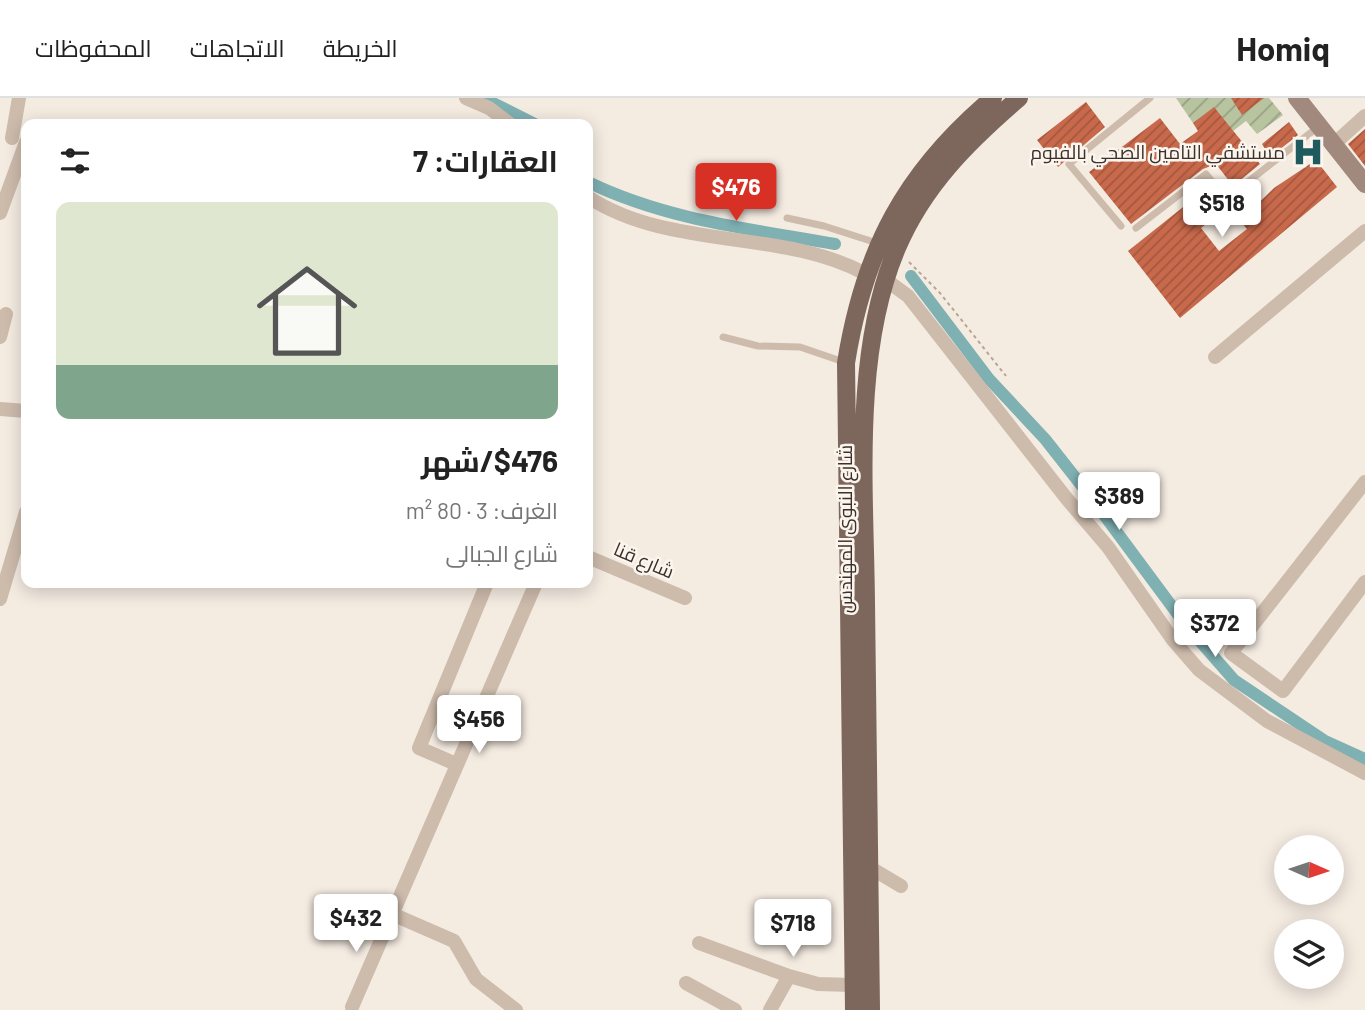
<!DOCTYPE html>
<html lang="ar">
<head>
<meta charset="utf-8">
<style>
  :root { --surface:#fff; --page:#f2f2f2; --text:#222; --muted:#767676; --line:#e0e0e0; --accent:#d93025 }
  body { margin:0; font-family:Barlow,Cairo,sans-serif; background:var(--page); color:var(--text); direction:rtl; height:100vh; display:flex; flex-direction:column; font-size:26px; white-space:nowrap }
  * { box-sizing:border-box; margin:0 }
  p { font-size:23px; color:var(--muted) }
  .icon { flex:none; width:38px; height:38px; fill:none; stroke:currentColor; stroke-width:2; stroke-linecap:round; stroke-linejoin:round }
  .map { position:relative; flex:1; overflow:hidden; direction:ltr }
  .side { position:absolute; left:21px; top:21px; width:572px; height:469px; display:flex; flex-direction:column; background:var(--surface); border-radius:14px; box-shadow:0 4px 18px #0003; direction:rtl }
  .side>* { flex:none }
  .needle { width:46px; rotate:93deg }
  .fabs { position:absolute; left:1274px; top:737px; display:grid; gap:14px }
  .fabs a { display:grid; place-items:center; width:70px; height:70px; border-radius:50%; background:var(--surface); box-shadow:0 4px 18px #0003; font-size:35px }
  .price { position:absolute; translate:-50% -60px; padding:0 16px; border-radius:7px; background:#fff; color:#222; font-size:23px; line-height:46px; filter:drop-shadow(0 2px 4px #0008) }
  .price::after { content:''; position:absolute; left:50%; top:42px; width:21px; height:16px; margin-left:-10px; background:inherit; clip-path:polygon(0 0,100% 0,50% 100%) }
  .price.active { background:var(--accent); color:#fff }
  ul { padding:0; list-style:none }
  li { display:grid; align-content:center; gap:14px; height:371px; padding:0 35px }
  li+li { border-top:2px solid var(--line) }
  li span { display:grid; place-items:center; height:217px; border-radius:14px; color:#555 }
  li>.icon { margin-inline-start:auto }
  span .icon { width:126px; height:126px; fill:#fffc; stroke-width:1 }
  li b { font-size:30px }
  h2 { display:flex; justify-content:space-between; align-items:center; height:84px; padding:0 35px; font-size:30px }
  header { display:flex; align-items:center; gap:42px; box-sizing:border-box; height:98px; padding:0 35px; background:var(--surface); border-bottom:2px solid var(--line) }
  header strong { font-size:33px }
  nav { display:flex; gap:38px; margin-inline-start:auto; font-size:24px }
  .map>svg:first-child { display:block }
  .garden { fill:url(#garden-furrows) }
  .lines { fill:none; stroke-linecap:round; stroke-linejoin:round }
  .canal { stroke:#7fb0b2; stroke-width:12 }
  .building { fill:url(#building-hatch) }
  .path { stroke:#b9a596; stroke-width:2; stroke-dasharray:3.5 3.5; stroke-linecap:butt }
  .service { stroke:#cdbbac; stroke-width:7 }
  .minor { stroke:#cdbbac; stroke-width:14 }
  .secondary { stroke:#a18a7d; stroke-width:18 }
  .primary { stroke:#7d675c; stroke-width:18 }
  .labels { text-anchor:middle; stroke-width:5; stroke-linejoin:round; paint-order:stroke }
  .poi-label { font-size:19px; fill:#3b302b; stroke:#fbf5ee; text-anchor:end }
  .street-label { font-size:19px; fill:#3b302b; stroke:#fbf5ee }
</style>
</head>
<body>
<header>
<strong>Homiq</strong>
<nav><a>الخريطة</a><a>الاتجاهات</a><a>المحفوظات</a></nav>
</header>
<div class="map">
<svg width="1365" height="912" viewBox="0 0 1365 912">
  <defs>
    <pattern id="garden-furrows" width="10" height="10" patternUnits="userSpaceOnUse" patternTransform="scale(1.75)"><rect width="10" height="10" fill="#b8c4a0"/><path d="M-1 1l2-2M0 10L10 0M9 11l2-2" fill="none" stroke="#97a083"/></pattern>
    <pattern id="building-hatch" width="6" height="6" patternUnits="userSpaceOnUse" patternTransform="scale(1.75)"><rect width="6" height="6" fill="#c8694b"/><path d="M-1 1l2-2M0 6l6-6M5 7l2-2" fill="none" stroke="#a4573f"/></pattern>
  </defs>
  <rect width="100%" height="100%" fill="#f4ebe1"/>
  <path class="garden" d="M1176 0H1269L1283 17 1257 36 1246 23 1233 33 1193 25Z"/>
  <g class="lines">
    <path class="canal" d="M483 0 535 26
      M588 84C666 122 751 131 835 146
      M911 178 989 281 1045 341 1093 402 1185 526 1234 582 1325 643 1365 661"/>
  </g>
  <path class="building" d="M1231 0H1264L1242 17Z
    M1086 4 1105 29 1058 69 1037 42Z
    M1214 9 1260 66 1233 88 1216 66 1203 71 1131 126 1089 74 1160 20 1180 46 1198 33 1193 25Z
    M1289 24 1298 37 1270 59 1262 46Z
    M1365 31V68L1348 46Z
    M1316 62 1337 89 1180 220 1128 153 1202 94 1219 116 1201 130 1219 153 1247 131 1240 123 1274 90Z"/>
  <g class="lines">
    <path class="path" d="M909 164 940 195 1006 278"/>
    <path class="service" d="M787 120 824 128 877 145
      M1121 128 1069 66 1150 0
      M1136 130 1206 76 1226 101 1318 29
      M723 239 758 248 800 249 844 264"/>
    <path class="minor" d="M466 0 489 10 510 26
      M12 40 19 0
      M1334 46 1365 18
      M588 99C671 153 781 130 866 176
      M0 115 26 44
      M886 182 908 198 1067 401 1108 449 1173 542 1199 572 1267 623 1365 675
      M0 239 6 216
      M1215 259 1365 133
      M0 311 26 313
      M1365 384 1231 555 1283 593 1365 484
      M588 459 685 500
      M0 501 26 414
      M456 666 419 650 487 485
      M869 769 901 788
      M392 816 454 843 476 881 516 912
      M699 845 789 878
      M686 885 735 912
      M352 909 536 485
      M770 912 789 878 818 886 853 887"/>
    <path class="secondary" d="M1297 0 1365 86"/>
    <path class="primary" d="M854 912 846 265C864 152 905 74 993 0
      M871 912C869 776 868 641 866 505 865 393 852 256 897 150 924 87 968 44 1019 0"/>
  </g>
  <defs>
    <symbol id="hospital-bare" viewBox="-9 -9 18 18"><path d="M-5-5h3v3.5h4V-5h3V5h-3V1.5h-4V5h-3Z" fill="#1f5a5e" stroke="#fbf5ee" stroke-width="2.5" paint-order="stroke"/></symbol>
  </defs>
  <g fill-rule="evenodd">
    <use href="#hospital-bare" x="1286" y="32" width="44" height="44"/>
  </g>
  <g class="labels">
    <g class="poi-label">
      <text x="1285" y="61">مستشفي التامين الصحي بالفيوم</text>
    </g>
    <g class="street-label">
      <text transform="translate(845 431) rotate(-90)" y="7">شارع النبوى المهندس</text>
      <text transform="translate(644 462) rotate(23)" y="7">شارع قنا</text>
    </g>
  </g>
</svg>
<div class="fabs">
<a><svg class="needle" viewBox="-14 -14 28 28"><path d="M0-13l5 13h-10z" fill="#e53935"/><path d="M0 13l5-13h-10z" fill="#767676"/></svg></a>
<a><svg class="icon" aria-label="layers" viewBox="0 0 24 24"><path d="M12 4l9 5-9 5-9-5zM3 14l9 5 9-5"/></svg></a>
</div>
<b class="price active" style="left:736px;top:125px">$476</b>
<b class="price" style="left:1222px;top:141px">$518</b>
<b class="price" style="left:1119px;top:434px">$389</b>
<b class="price" style="left:1215px;top:561px">$372</b>
<b class="price" style="left:479px;top:657px">$456</b>
<b class="price" style="left:356px;top:856px">$432</b>
<b class="price" style="left:793px;top:861px">$718</b>
<section class="side">
<h2>العقارات: 7<svg class="icon" aria-label="filters" viewBox="0 0 24 24"><path d="M4 7h16M4 17h16"/><circle cx="9" cy="7" r="2"/><circle cx="15" cy="17" r="2"/></svg></h2>
<ul>
<li><span style="background:linear-gradient(#dfe7d0 75%,#7fa58c 0)"><svg class="icon" aria-label="home" viewBox="0 0 24 24"><path d="M3 11l9-7 9 7M6 9v11h12V9"/></svg></span><div><b>$476/شهر</b><p>الغرف: 3 · 80 m²</p><p>شارع الجبالى</p></div></li>
</ul>
</section>
</div>
</body>
</html>
